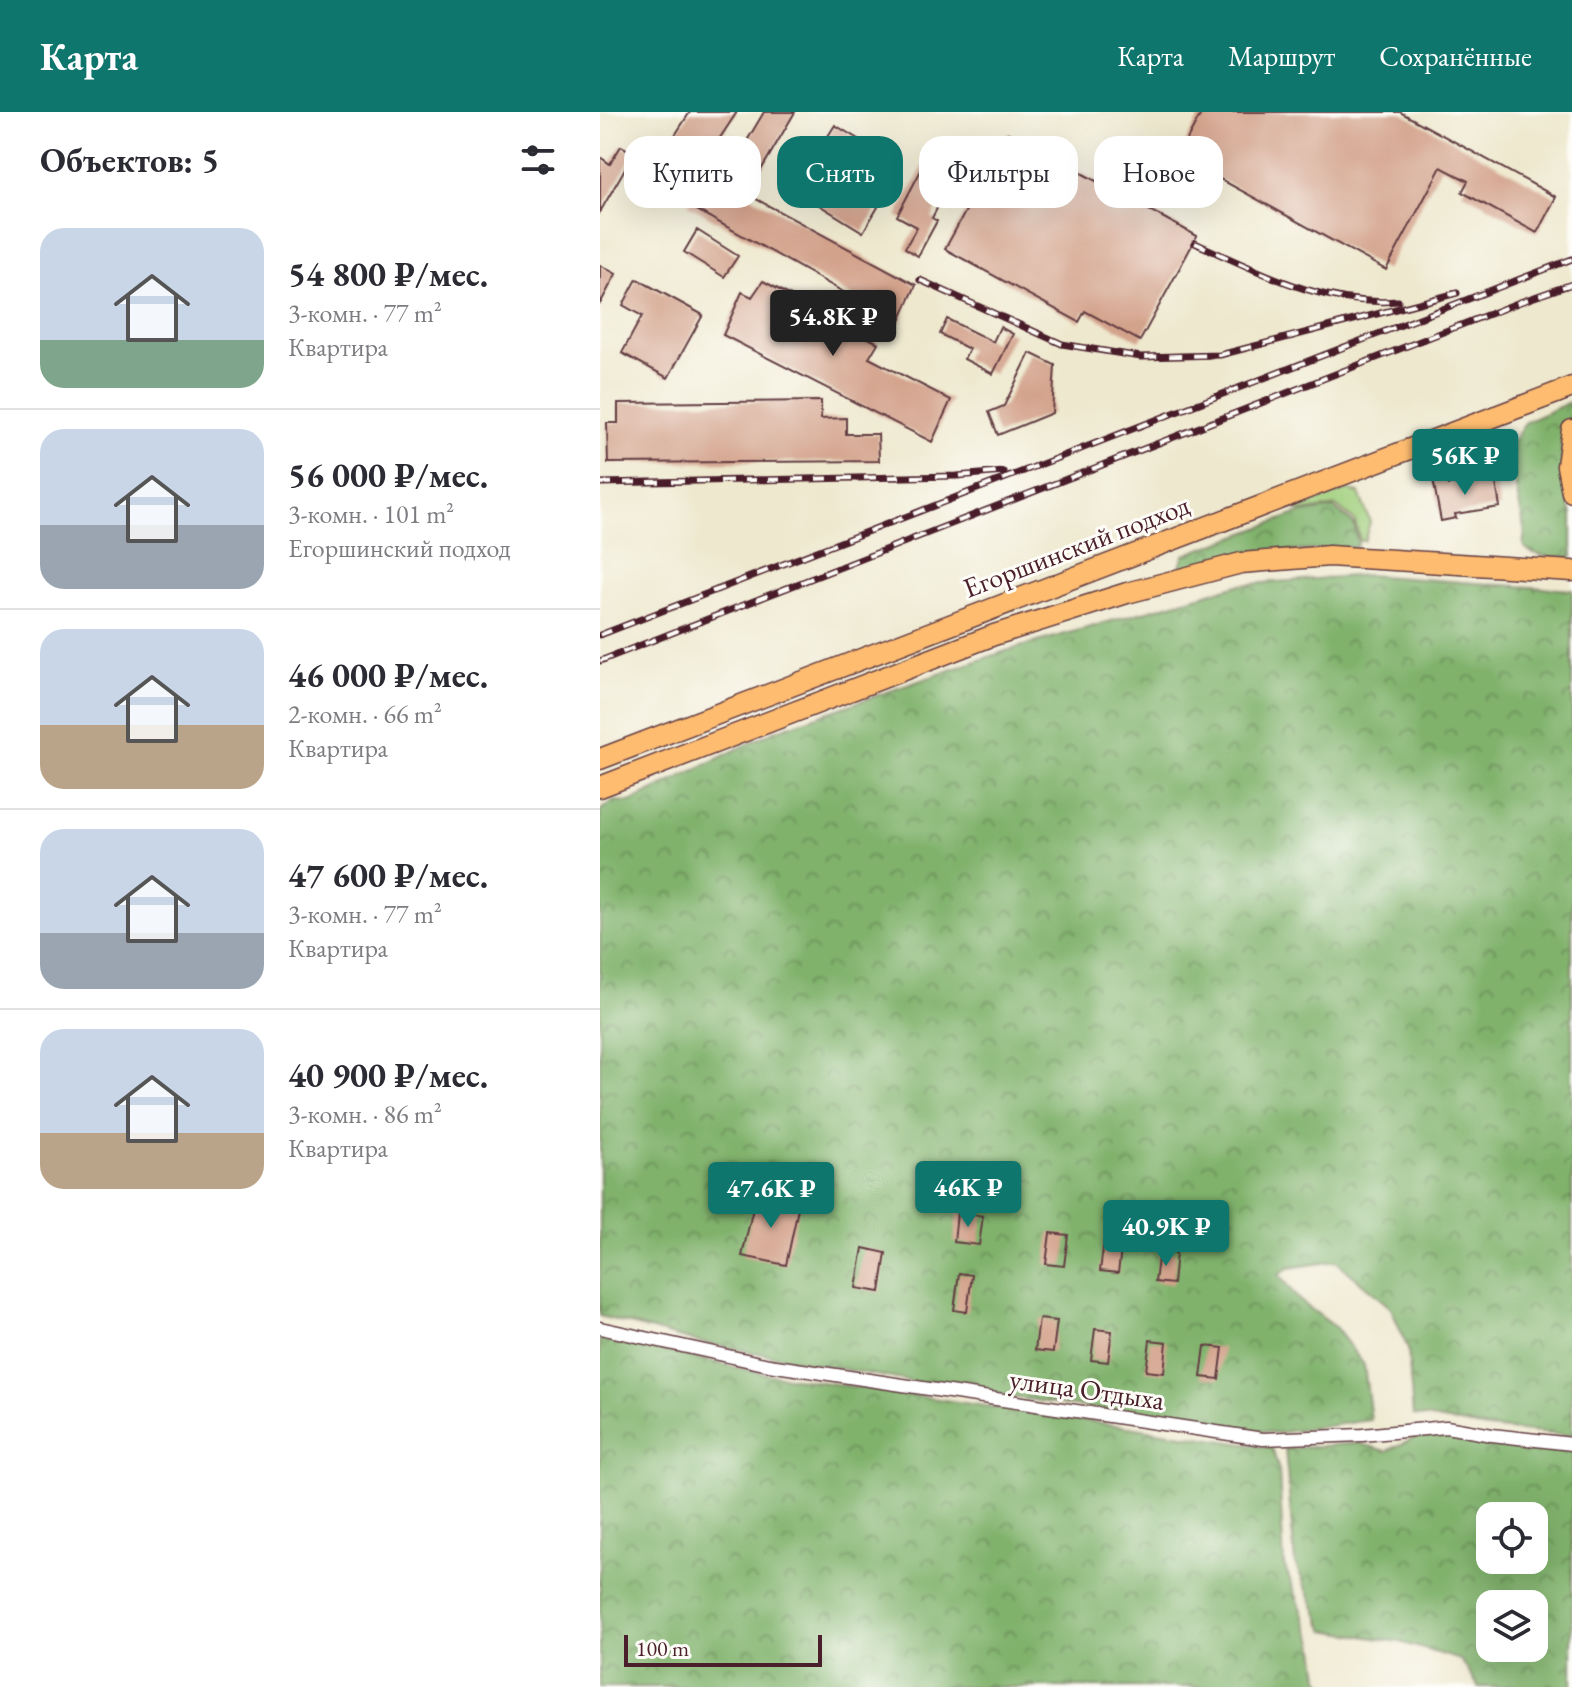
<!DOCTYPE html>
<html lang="ru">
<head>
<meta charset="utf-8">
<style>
  :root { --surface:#fff; --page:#f2f2f3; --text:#2b2b33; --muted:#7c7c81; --line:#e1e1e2; --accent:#0f766e }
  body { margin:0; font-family:"EB Garamond",serif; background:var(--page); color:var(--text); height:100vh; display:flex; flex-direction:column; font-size:30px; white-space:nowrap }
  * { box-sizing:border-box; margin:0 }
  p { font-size:26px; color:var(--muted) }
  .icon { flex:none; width:44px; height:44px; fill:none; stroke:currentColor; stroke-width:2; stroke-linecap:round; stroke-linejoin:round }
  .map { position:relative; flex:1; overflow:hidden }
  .panel { display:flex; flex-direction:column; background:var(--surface); width:600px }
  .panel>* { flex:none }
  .hud { position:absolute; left:24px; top:24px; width:760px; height:72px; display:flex; gap:16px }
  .tools { position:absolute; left:876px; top:1390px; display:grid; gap:16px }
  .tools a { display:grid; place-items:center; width:72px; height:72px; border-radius:16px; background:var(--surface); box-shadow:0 8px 32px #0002; font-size:40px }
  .scale { position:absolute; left:24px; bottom:20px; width:198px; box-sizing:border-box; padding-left:8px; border:4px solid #4a1f2b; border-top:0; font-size:22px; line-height:28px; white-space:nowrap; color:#4a1f2b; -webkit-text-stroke:6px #fdfcf7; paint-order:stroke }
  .price { position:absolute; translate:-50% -68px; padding:0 18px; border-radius:8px; background:var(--accent); color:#fff; font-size:26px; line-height:52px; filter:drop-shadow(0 2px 4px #0008) }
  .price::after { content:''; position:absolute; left:50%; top:48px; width:24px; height:18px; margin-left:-12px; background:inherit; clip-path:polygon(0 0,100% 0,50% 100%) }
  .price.on { background:#222; color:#fff }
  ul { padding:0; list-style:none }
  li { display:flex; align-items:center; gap:24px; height:200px; padding:0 40px }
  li+li { border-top:2px solid var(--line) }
  li span { display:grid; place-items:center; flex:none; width:224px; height:160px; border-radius:24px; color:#555 }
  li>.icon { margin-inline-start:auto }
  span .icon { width:96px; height:96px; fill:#fffc; stroke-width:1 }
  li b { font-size:34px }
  h2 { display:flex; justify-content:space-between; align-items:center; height:96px; padding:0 40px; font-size:34px }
  .pill { padding:0 28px; border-radius:24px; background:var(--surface); box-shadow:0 8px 32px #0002; font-size:28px; line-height:72px }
  .pill.on { background:var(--accent); color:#fff }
  header { display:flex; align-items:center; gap:48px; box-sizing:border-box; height:112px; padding:0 40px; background:var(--accent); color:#fff }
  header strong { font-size:38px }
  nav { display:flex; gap:44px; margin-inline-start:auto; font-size:28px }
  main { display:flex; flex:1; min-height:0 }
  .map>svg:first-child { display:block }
  .green { fill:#a0cf7d; stroke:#757754; stroke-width:2 }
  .forest { fill:url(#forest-crowns); stroke:#65684c; stroke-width:2; fill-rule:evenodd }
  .building { fill:#d3a28b }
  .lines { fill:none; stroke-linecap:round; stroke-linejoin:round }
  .street-casing { stroke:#633d43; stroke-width:15 }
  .primary-casing { stroke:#633d43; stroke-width:23 }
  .street { stroke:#fff; stroke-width:12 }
  .primary { stroke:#fdbc70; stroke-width:20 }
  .rail-casing { stroke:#4a1f2b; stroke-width:7 }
  .rail { stroke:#fdfcf7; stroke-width:4; stroke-dasharray:12; stroke-linecap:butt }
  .labels { text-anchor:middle; stroke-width:6; stroke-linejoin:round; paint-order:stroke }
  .street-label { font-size:28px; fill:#4a1f2b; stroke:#fdfcf7 }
</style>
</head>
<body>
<header>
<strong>Карта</strong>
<nav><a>Карта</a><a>Маршрут</a><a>Сохранённые</a></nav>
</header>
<main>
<section class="panel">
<h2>Объектов: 5<svg class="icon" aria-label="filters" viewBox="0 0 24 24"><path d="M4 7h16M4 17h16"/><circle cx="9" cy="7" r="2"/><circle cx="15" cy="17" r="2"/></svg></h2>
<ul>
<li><span style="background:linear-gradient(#c9d6e8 70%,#7fa58c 0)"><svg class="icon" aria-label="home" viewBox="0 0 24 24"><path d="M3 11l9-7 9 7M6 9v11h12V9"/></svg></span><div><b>54 800 ₽/мес.</b><p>3-комн. · 77 m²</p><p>Квартира</p></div></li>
<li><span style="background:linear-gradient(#c9d6e8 60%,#9aa5b1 0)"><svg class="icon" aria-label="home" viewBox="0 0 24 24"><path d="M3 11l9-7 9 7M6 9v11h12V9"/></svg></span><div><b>56 000 ₽/мес.</b><p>3-комн. · 101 m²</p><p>Егоршинский подход</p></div></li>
<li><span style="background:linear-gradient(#c9d6e8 60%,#b9a48a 0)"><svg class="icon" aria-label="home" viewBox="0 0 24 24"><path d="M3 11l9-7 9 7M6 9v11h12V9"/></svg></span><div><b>46 000 ₽/мес.</b><p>2-комн. · 66 m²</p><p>Квартира</p></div></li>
<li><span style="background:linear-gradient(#c9d6e8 65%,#9aa5b1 0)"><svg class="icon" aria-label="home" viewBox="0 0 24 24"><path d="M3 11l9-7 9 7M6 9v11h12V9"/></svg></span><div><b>47 600 ₽/мес.</b><p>3-комн. · 77 m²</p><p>Квартира</p></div></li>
<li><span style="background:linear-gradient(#c9d6e8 65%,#b9a48a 0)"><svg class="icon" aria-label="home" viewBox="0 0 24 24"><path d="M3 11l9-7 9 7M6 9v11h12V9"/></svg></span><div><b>40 900 ₽/мес.</b><p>3-комн. · 86 m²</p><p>Квартира</p></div></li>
</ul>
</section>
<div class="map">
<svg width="972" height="1575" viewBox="0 0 972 1575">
  <defs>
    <pattern id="forest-crowns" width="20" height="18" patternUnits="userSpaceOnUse" patternTransform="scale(2)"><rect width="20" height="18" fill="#80b26c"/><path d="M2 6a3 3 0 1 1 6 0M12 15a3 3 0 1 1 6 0" fill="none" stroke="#6b9059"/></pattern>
  </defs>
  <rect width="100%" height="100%" fill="#fdfcf7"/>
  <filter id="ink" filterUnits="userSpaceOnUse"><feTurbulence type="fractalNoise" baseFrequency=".0125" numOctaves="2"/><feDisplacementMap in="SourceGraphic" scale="16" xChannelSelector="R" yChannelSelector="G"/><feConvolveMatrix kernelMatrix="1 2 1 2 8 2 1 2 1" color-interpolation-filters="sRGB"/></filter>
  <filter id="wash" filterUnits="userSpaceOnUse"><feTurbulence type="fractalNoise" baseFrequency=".006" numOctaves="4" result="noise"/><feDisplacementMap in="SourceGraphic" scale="32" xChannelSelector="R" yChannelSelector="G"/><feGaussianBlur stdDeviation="1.8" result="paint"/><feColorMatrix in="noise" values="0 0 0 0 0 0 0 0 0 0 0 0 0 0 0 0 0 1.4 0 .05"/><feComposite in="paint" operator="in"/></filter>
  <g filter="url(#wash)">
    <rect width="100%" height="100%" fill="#eee8ce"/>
    <path class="green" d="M747 378 759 381 770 410 764 429H760L755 409 736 394 700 400 696 397Z"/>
    <path class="forest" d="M972 289V299L961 329 962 369 972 403V445C956 444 933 447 923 433L925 421 912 356 913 329 926 310Z
      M734 396 754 412 758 430 756 435 697 439 591 456 580 454 584 443 697 402Z
      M766 463 972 478V1324L888 1316 813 1303 808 1237 791 1196 736 1149 688 1156 679 1163 699 1188 735 1215 764 1253 771 1308 677 1321 517 1300 340 1275 93 1229 0 1204V699L13 689 30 690 174 619 406 539 638 473Z
      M0 1225 167 1262 672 1336 679 1359 684 1452 714 1529 719 1564 726 1575H0Z
      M828 1319 972 1338V1575H879L861 1548 800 1530 725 1518 695 1451 685 1337 758 1331 787 1339ZM890 1404H934V1448H890ZM890 1492H934V1536H890Z"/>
    <g id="blocks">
      <path class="building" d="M90 0H137L102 53 70 31Z
        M164 0H195L161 58 138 44Z
        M602 0H800L956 85 937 121 862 80 868 69 841 55 786 158 578 44Z
        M235 13 296 50 271 91 278 95 263 120 198 80 212 56 209 54Z
        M408 21 597 124 540 229 485 199 479 210 345 137Z
        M21 34 34 41 0 100V45L10 52Z
        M330 41 358 56 332 106 337 109 318 144 305 136 317 115 297 104Z
        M106 60 316 173 299 211 88 93Z
        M97 118 138 144 124 165 84 140Z
        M0 153 16 162 0 192Z
        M37 167 103 203 68 266 22 241 42 204 23 193Z
        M163 169 278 231 269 246 351 288 332 330 123 223 142 180 152 185Z
        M347 207 393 230 400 215 413 222 393 262 364 247 369 237 340 222Z
        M430 241 455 253 452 301 398 323 389 300 404 294Z
        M221 289V307L246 306V322H278L279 349 8 351 7 311H18V291Z
        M848 364 849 373 895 365 900 395 855 402 856 406 841 409 833 367Z
        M156 1083 199 1092 186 1153 142 1144Z
        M357 1101 383 1104 379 1133 354 1130Z
        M450 1121 468 1123 464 1154 446 1152Z
        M504 1128 522 1130 518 1161 500 1159Z
        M263 1136 286 1141 280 1180 256 1176Z
        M559 1139 576 1141 573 1172 555 1170Z
        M359 1161 372 1163 367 1200 354 1198Z
        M439 1207 457 1209 453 1240 435 1238Z
        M495 1217 512 1219 508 1250 491 1248Z
        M550 1228 567 1230 564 1261 546 1259Z
        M605 1234 623 1236 619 1267 601 1265Z"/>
    </g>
  </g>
  <g filter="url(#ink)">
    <use href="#blocks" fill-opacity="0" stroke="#633d43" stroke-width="2"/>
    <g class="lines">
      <defs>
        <path id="street" d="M0 1216 169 1253 663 1327 762 1323 846 1315 892 1323 972 1332"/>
        <path id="primary" d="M972 318 967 354 972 380
          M0 647 972 275
          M0 675 394 523 527 481 641 451 729 444 972 459"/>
      </defs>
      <use href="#street" class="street-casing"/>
      <use href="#primary" class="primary-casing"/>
      <use href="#street" class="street"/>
      <use href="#primary" class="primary"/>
      <defs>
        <path id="rail" d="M595 131C660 160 725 195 798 189
          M320 168 462 232 541 245 620 243 857 181
          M0 371 357 364 404 360
          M0 523 972 147
          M0 549 920 190 972 172"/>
      </defs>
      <use href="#rail" class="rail-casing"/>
      <use href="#rail" class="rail"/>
    </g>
  </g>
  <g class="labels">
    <g class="street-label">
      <text transform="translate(476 434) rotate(-21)" y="10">Егоршинский подход</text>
      <text transform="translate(487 1277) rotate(8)" y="10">улица Отдыха</text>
    </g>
  </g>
</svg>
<div class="tools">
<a><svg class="icon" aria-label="locate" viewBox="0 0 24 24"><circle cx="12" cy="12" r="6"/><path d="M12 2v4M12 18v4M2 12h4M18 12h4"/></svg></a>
<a><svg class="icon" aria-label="layers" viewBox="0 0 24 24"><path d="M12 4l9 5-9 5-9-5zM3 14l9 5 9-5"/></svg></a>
</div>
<div class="scale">100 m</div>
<b class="price on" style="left:233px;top:246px">54.8K ₽</b>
<b class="price" style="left:865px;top:385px">56K ₽</b>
<b class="price" style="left:368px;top:1117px">46K ₽</b>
<b class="price" style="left:171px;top:1118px">47.6K ₽</b>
<b class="price" style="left:566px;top:1156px">40.9K ₽</b>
<div class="hud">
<a class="pill">Купить</a>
<a class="pill on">Снять</a>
<a class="pill">Фильтры</a>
<a class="pill">Новое</a>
</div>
</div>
</main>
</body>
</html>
